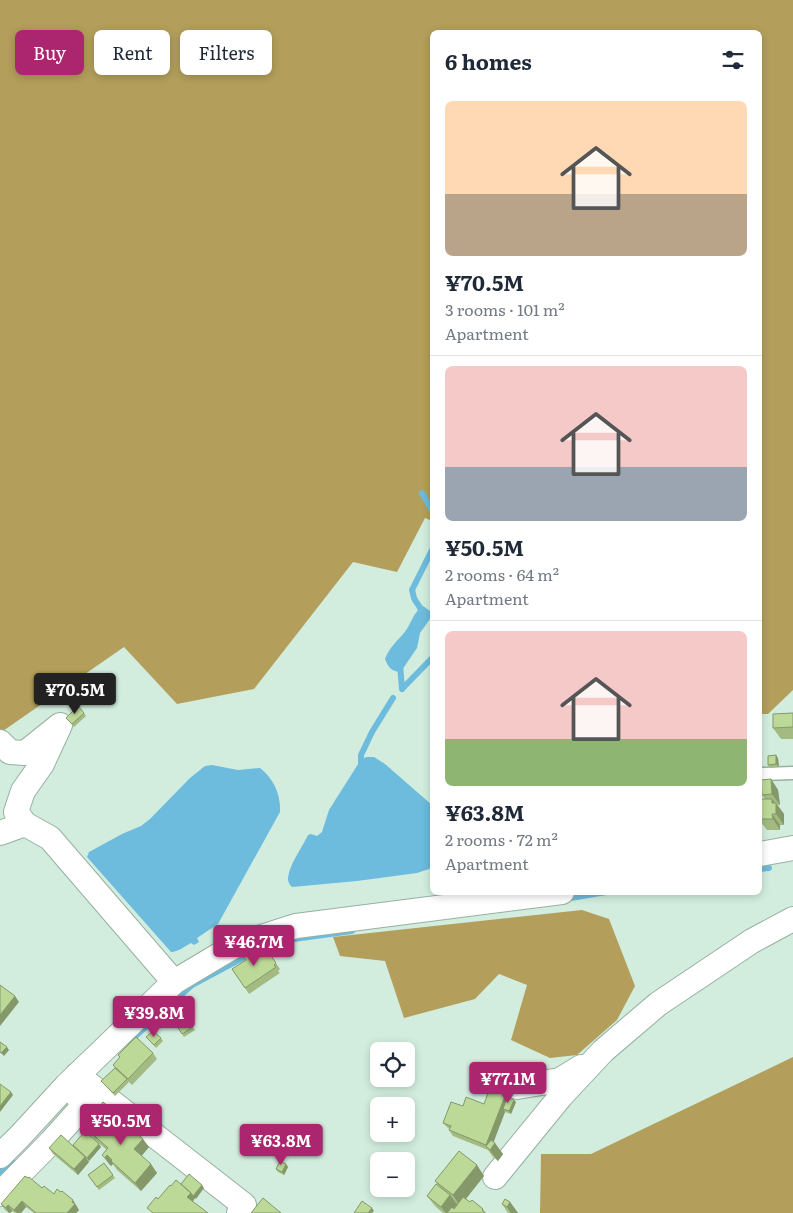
<!DOCTYPE html>
<html lang="en">
<head>
<meta charset="utf-8">
<style>
  :root { --surface:#fff; --page:#f2f2f3; --text:#1f2937; --muted:#747a83; --line:#e0e1e3; --accent:#ab266e }
  body { margin:0; font-family:Literata,serif; background:var(--page); color:var(--text); height:100vh; display:flex; flex-direction:column; font-size:19px; white-space:nowrap }
  * { box-sizing:border-box; margin:0 }
  p { font-size:16px; color:var(--muted) }
  .icon { flex:none; width:28px; height:28px; fill:none; stroke:currentColor; stroke-width:2; stroke-linecap:round; stroke-linejoin:round }
  .map { position:relative; flex:1; overflow:hidden }
  .sheet { position:absolute; left:430px; top:30px; width:332px; height:865px; display:flex; flex-direction:column; background:var(--surface); border-radius:8px; box-shadow:0 2px 8px #0003 }
  .sheet>* { flex:none }
  .top-card { position:absolute; left:15px; top:30px; width:340px; height:45px; display:flex; gap:10px }
  .buttons { position:absolute; left:370px; top:1042px; display:grid; gap:10px }
  .buttons a { display:grid; place-items:center; width:45px; height:45px; border-radius:8px; background:var(--surface); box-shadow:0 2px 8px #0003; font-size:25px }
  .price { position:absolute; translate:-50% -42px; padding:0 11px; border-radius:5px; background:var(--accent); color:#fff; font-size:16px; line-height:32px; filter:drop-shadow(0 1px 2px #0008) }
  .price::after { content:''; position:absolute; left:50%; top:30px; width:15px; height:11px; margin-left:-8px; background:inherit; clip-path:polygon(0 0,100% 0,50% 100%) }
  .price.current { background:#222; color:#fff }
  ul { padding:0; list-style:none }
  li { display:grid; align-content:center; gap:10px; height:265px; padding:0 15px }
  li+li { border-top:1px solid var(--line) }
  li span { display:grid; place-items:center; height:155px; border-radius:8px; color:#555 }
  li>.icon { margin-inline-start:auto }
  span .icon { width:90px; height:90px; fill:#fffc; stroke-width:1 }
  li b { font-size:21px }
  h2 { display:flex; justify-content:space-between; align-items:center; height:60px; padding:0 15px; font-size:21px }
  .pill { padding:0 18px; border-radius:8px; background:var(--surface); box-shadow:0 2px 8px #0003; font-size:18px; line-height:45px }
  .pill.current { background:var(--accent); color:#fff }
  .map>svg:first-child { display:block }
  .forest { fill:#b39f5b }
  .water { fill:#6dbbdd }
  .lines { fill:none; stroke-linecap:round; stroke-linejoin:round }
  .stream { stroke:#6dbbdd; stroke-width:6 }
  .service-casing { stroke:#97b0a2; stroke-width:15 }
  .minor-casing { stroke:#97b0a2; stroke-width:26 }
  .service { stroke:#fff; stroke-width:12 }
  .minor { stroke:#fff; stroke-width:24 }
  .wall { fill:#a3bb83 }
  .shaded-wall { fill:#84986a }
  .building { fill:#bdd998; stroke:#84986a }
</style>
</head>
<body>
<div class="map">
<svg width="793" height="1213" viewBox="0 0 793 1213">
  <rect width="100%" height="100%" fill="#d2edde"/>
  <path class="forest" d="M0 0H793V690L768 714H760V32H432V521L425 518 397 572 353 562 254 689 177 704 124 647 0 733Z
    M582 910 609 919 635 986 617 1020 577 1055 550 1058 511 1040 527 985 499 974 475 999 404 1018 385 961 340 956 333 937Z
    M793 1057V1213H540L541 1154H591Z"/>
  <path class="water" d="M423 606 430 611 432 616 420 633 417 648 402 670 400 672C391 671 388 667 385 659 389 648 397 641 404 633 411 625 413 612 423 606Z
    M366 757H374L385 764 432 805V868L417 873 357 881 292 887C290 885 289 884 288 880 288 866 302 848 308 835L311 834 317 836 322 832 329 810 360 761Z
    M212 765 238 770 260 768C274 779 281 795 280 812L218 924 197 938 199 942 194 945 191 943C185 946 178 952 171 952L87 857 89 852 122 834 141 826 150 819 190 778 205 766Z"/>
  <g class="lines">
    <path class="stream" d="M422 493 432 510
      M421 616C422 606 417 605 414 598 413 595 413 592 412 590L432 550
      M400 664 402 689
      M402 689 432 658
      M361 768V755L372 732 393 698
      M760 869 769 868
      M565 899 606 892
      M130 1041 192 985 248 955 294 939 352 931
      M0 1173 12 1160"/>
    <defs>
      <path id="service" d="M760 774 793 773"/>
      <path id="minor" d="M0 742 10 752 25 753 60 725 42 764 23 791 16 812 25 824 50 838 174 982
        M0 833 25 824
        M760 854 793 848
        M77 1075 244 1205 239 1213
        M517 1087 560 1080 581 1067
        M0 1156 20 1136 66 1086
        M495 1177 561 1096 603 1051 658 1004 752 941 793 919
        M0 1194 51 1142 86 1103 66 1086 174 982 236 945 296 926 562 892"/>
    </defs>
    <use href="#service" class="service-casing"/>
    <use href="#minor" class="minor-casing"/>
    <use href="#service" class="service"/>
    <use href="#minor" class="minor"/>
  </g>
  <path class="wall" d="M84 713 86 716 74 727 66 718Z
    M793 713V739H781L773 728Z
    M778 758 779 767 770 768 768 765Z
    M771 779 778 790 780 805H778L784 814V825H780V830H767L760 821V799H765L762 795Z
    M267 950 280 969 278 971 280 973 249 994 232 969 258 952 265 951Z
    M188 1020 195 1030 184 1037 177 1026Z
    M146 1037 161 1038 163 1041 156 1048Z
    M153 1053 157 1059 132 1085 129 1082 115 1096 101 1081 115 1068 113 1065 120 1058 118 1055Z
    M507 1091 511 1097 510 1098 514 1100 516 1102 511 1114 505 1112 493 1142 503 1154 498 1161 493 1157 488 1150 453 1136 449 1130 450 1129 448 1128 443 1123 463 1106 484 1104Z
    M96 1111 119 1115 121 1118 120 1119 149 1147 141 1156 157 1173 141 1191 117 1170 113 1164 111 1166 108 1163 102 1155 107 1150 95 1140 89 1131 101 1126 106 1120 98 1114Z
    M74 1147H101L89 1161 86 1158 89 1162 78 1175 53 1154 49 1148Z
    M104 1163 115 1178 99 1190 88 1175Z
    M286 1164 288 1167 284 1175 278 1172 276 1169Z
    M484 1176 466 1199 470 1202 483 1209 486 1213H443L435 1206 427 1196 439 1187 435 1181Z
    M28 1178 42 1188 77 1206 76 1207 79 1210 76 1213H34L26 1207 21 1213H15L12 1211 10 1213H9L5 1210 1 1204Z
    M510 1202 518 1213H508L502 1204Z"/>
  <path class="shaded-wall" d="M776 755 778 758 779 767 776 764Z
    M771 779 778 790 780 805 772 794Z
    M772 799 784 814V825L776 814 772 803Z
    M772 814 780 825V830L773 819Z
    M15 996 19 1002 0 1026V1015Z
    M7 1047 9 1050 4 1056 1 1053Z
    M507 1091 511 1097 506 1110 503 1109 505 1112 491 1149 495 1143 503 1154 498 1161 486 1145Z
    M11 1092 13 1095 0 1112V1106Z
    M514 1100 516 1102 511 1114 509 1111Z
    M143 1139 149 1147 140 1158 134 1149Z
    M99 1144 101 1147 89 1161 87 1158Z
    M107 1155 113 1163 111 1161 113 1164 111 1166 105 1158Z
    M85 1157 89 1162 78 1175 74 1169Z
    M151 1164 157 1173 141 1191 135 1183Z
    M286 1164 288 1167 284 1175 282 1172Z
    M477 1165 484 1176 460 1206 453 1195Z
    M202 1185 204 1188 196 1199 193 1196Z
    M191 1193 195 1198 192 1203 187 1197Z
    M450 1195 458 1206 453 1213H446L441 1207Z
    M73 1200 79 1210 76 1213H67Z
    M22 1201 26 1207 21 1213H17L14 1210Z
    M510 1202 518 1213H511L507 1207Z
    M8 1205 12 1211 10 1213H9L6 1208Z
    M372 1208 374 1211 372 1213H368Z"/>
  <path class="building" d="M78 706 84 713 72 724 66 718Z
    M793 713V727L773 728V714Z
    M776 755V764L768 765V756Z
    M771 779 772 794 762 795 761 780Z
    M760 799H772V803H776V814H772L773 819H760Z
    M255 948 258 952 263 948 265 951 267 950 276 963 274 965 276 967 245 988 232 969 246 960 243 956Z
    M0 985 15 996 0 1015Z
    M188 1020 193 1027 182 1034 177 1026Z
    M153 1031 161 1038 154 1045 146 1037Z
    M136 1037 153 1053 128 1079 113 1065 120 1057 118 1055Z
    M0 1042 7 1047 1 1053 0 1052Z
    M115 1068 127 1079 113 1093 101 1081Z
    M0 1084 11 1092 0 1106Z
    M491 1085 507 1091 486 1145 449 1130 451 1126 443 1123 451 1102 463 1106 466 1097 484 1104Z
    M507 1097 514 1100 509 1111 503 1109Z
    M103 1102 119 1115 118 1117 113 1112 107 1119 96 1111Z
    M113 1112 143 1139 134 1149 151 1164 135 1183 111 1161 112 1160 107 1155 105 1158 102 1155 108 1148 89 1131 97 1121 101 1126Z
    M85 1131 99 1144 87 1158 73 1145Z
    M61 1135 85 1157 74 1169 49 1148Z
    M491 1140 495 1143 490 1150 486 1146Z
    M459 1151 477 1165 453 1195 435 1181Z
    M280 1161 286 1164 282 1172 276 1169Z
    M104 1163 113 1175 97 1187 88 1175Z
    M189 1174 202 1185 193 1196 191 1193 181 1184Z
    M25 1176 28 1178 29 1177 42 1188 44 1186 54 1194 57 1189 61 1192 62 1191 73 1200 72 1202 75 1204 67 1213H36L22 1201 14 1210 8 1205 6 1208 1 1204Z
    M176 1180 191 1193 187 1197 208 1213H153L147 1208 156 1197 158 1199 170 1185 171 1186Z
    M436 1184 450 1195 441 1207 427 1196Z
    M463 1197 470 1202 472 1200 483 1209 482 1210 485 1213H447L452 1207 454 1209Z
    M263 1198 281 1213H251Z
    M505 1199 510 1202 507 1207 502 1204Z
    M362 1201 372 1208 368 1213H354Z"/>
</svg>
<div class="buttons">
<a><svg class="icon" aria-label="locate" viewBox="0 0 24 24"><circle cx="12" cy="12" r="6"/><path d="M12 2v4M12 18v4M2 12h4M18 12h4"/></svg></a>
<a>+</a>
<a>−</a>
</div>
<b class="price current" style="left:75px;top:715px">¥70.5M</b>
<b class="price" style="left:254px;top:967px">¥46.7M</b>
<b class="price" style="left:154px;top:1038px">¥39.8M</b>
<b class="price" style="left:508px;top:1104px">¥77.1M</b>
<b class="price" style="left:121px;top:1146px">¥50.5M</b>
<b class="price" style="left:281px;top:1166px">¥63.8M</b>
<div class="top-card">
<a class="pill current">Buy</a>
<a class="pill">Rent</a>
<a class="pill">Filters</a>
</div>
<section class="sheet">
<h2>6 homes<svg class="icon" aria-label="filters" viewBox="0 0 24 24"><path d="M4 7h16M4 17h16"/><circle cx="9" cy="7" r="2"/><circle cx="15" cy="17" r="2"/></svg></h2>
<ul>
<li><span style="background:linear-gradient(#ffd9b3 60%,#b9a48a 0)"><svg class="icon" aria-label="home" viewBox="0 0 24 24"><path d="M3 11l9-7 9 7M6 9v11h12V9"/></svg></span><div><b>¥70.5M</b><p>3 rooms · 101 m²</p><p>Apartment</p></div></li>
<li><span style="background:linear-gradient(#f6c9c9 65%,#9aa5b1 0)"><svg class="icon" aria-label="home" viewBox="0 0 24 24"><path d="M3 11l9-7 9 7M6 9v11h12V9"/></svg></span><div><b>¥50.5M</b><p>2 rooms · 64 m²</p><p>Apartment</p></div></li>
<li><span style="background:linear-gradient(#f6c9c9 70%,#8fb573 0)"><svg class="icon" aria-label="home" viewBox="0 0 24 24"><path d="M3 11l9-7 9 7M6 9v11h12V9"/></svg></span><div><b>¥63.8M</b><p>2 rooms · 72 m²</p><p>Apartment</p></div></li>
</ul>
</section>
</div>
</body>
</html>
